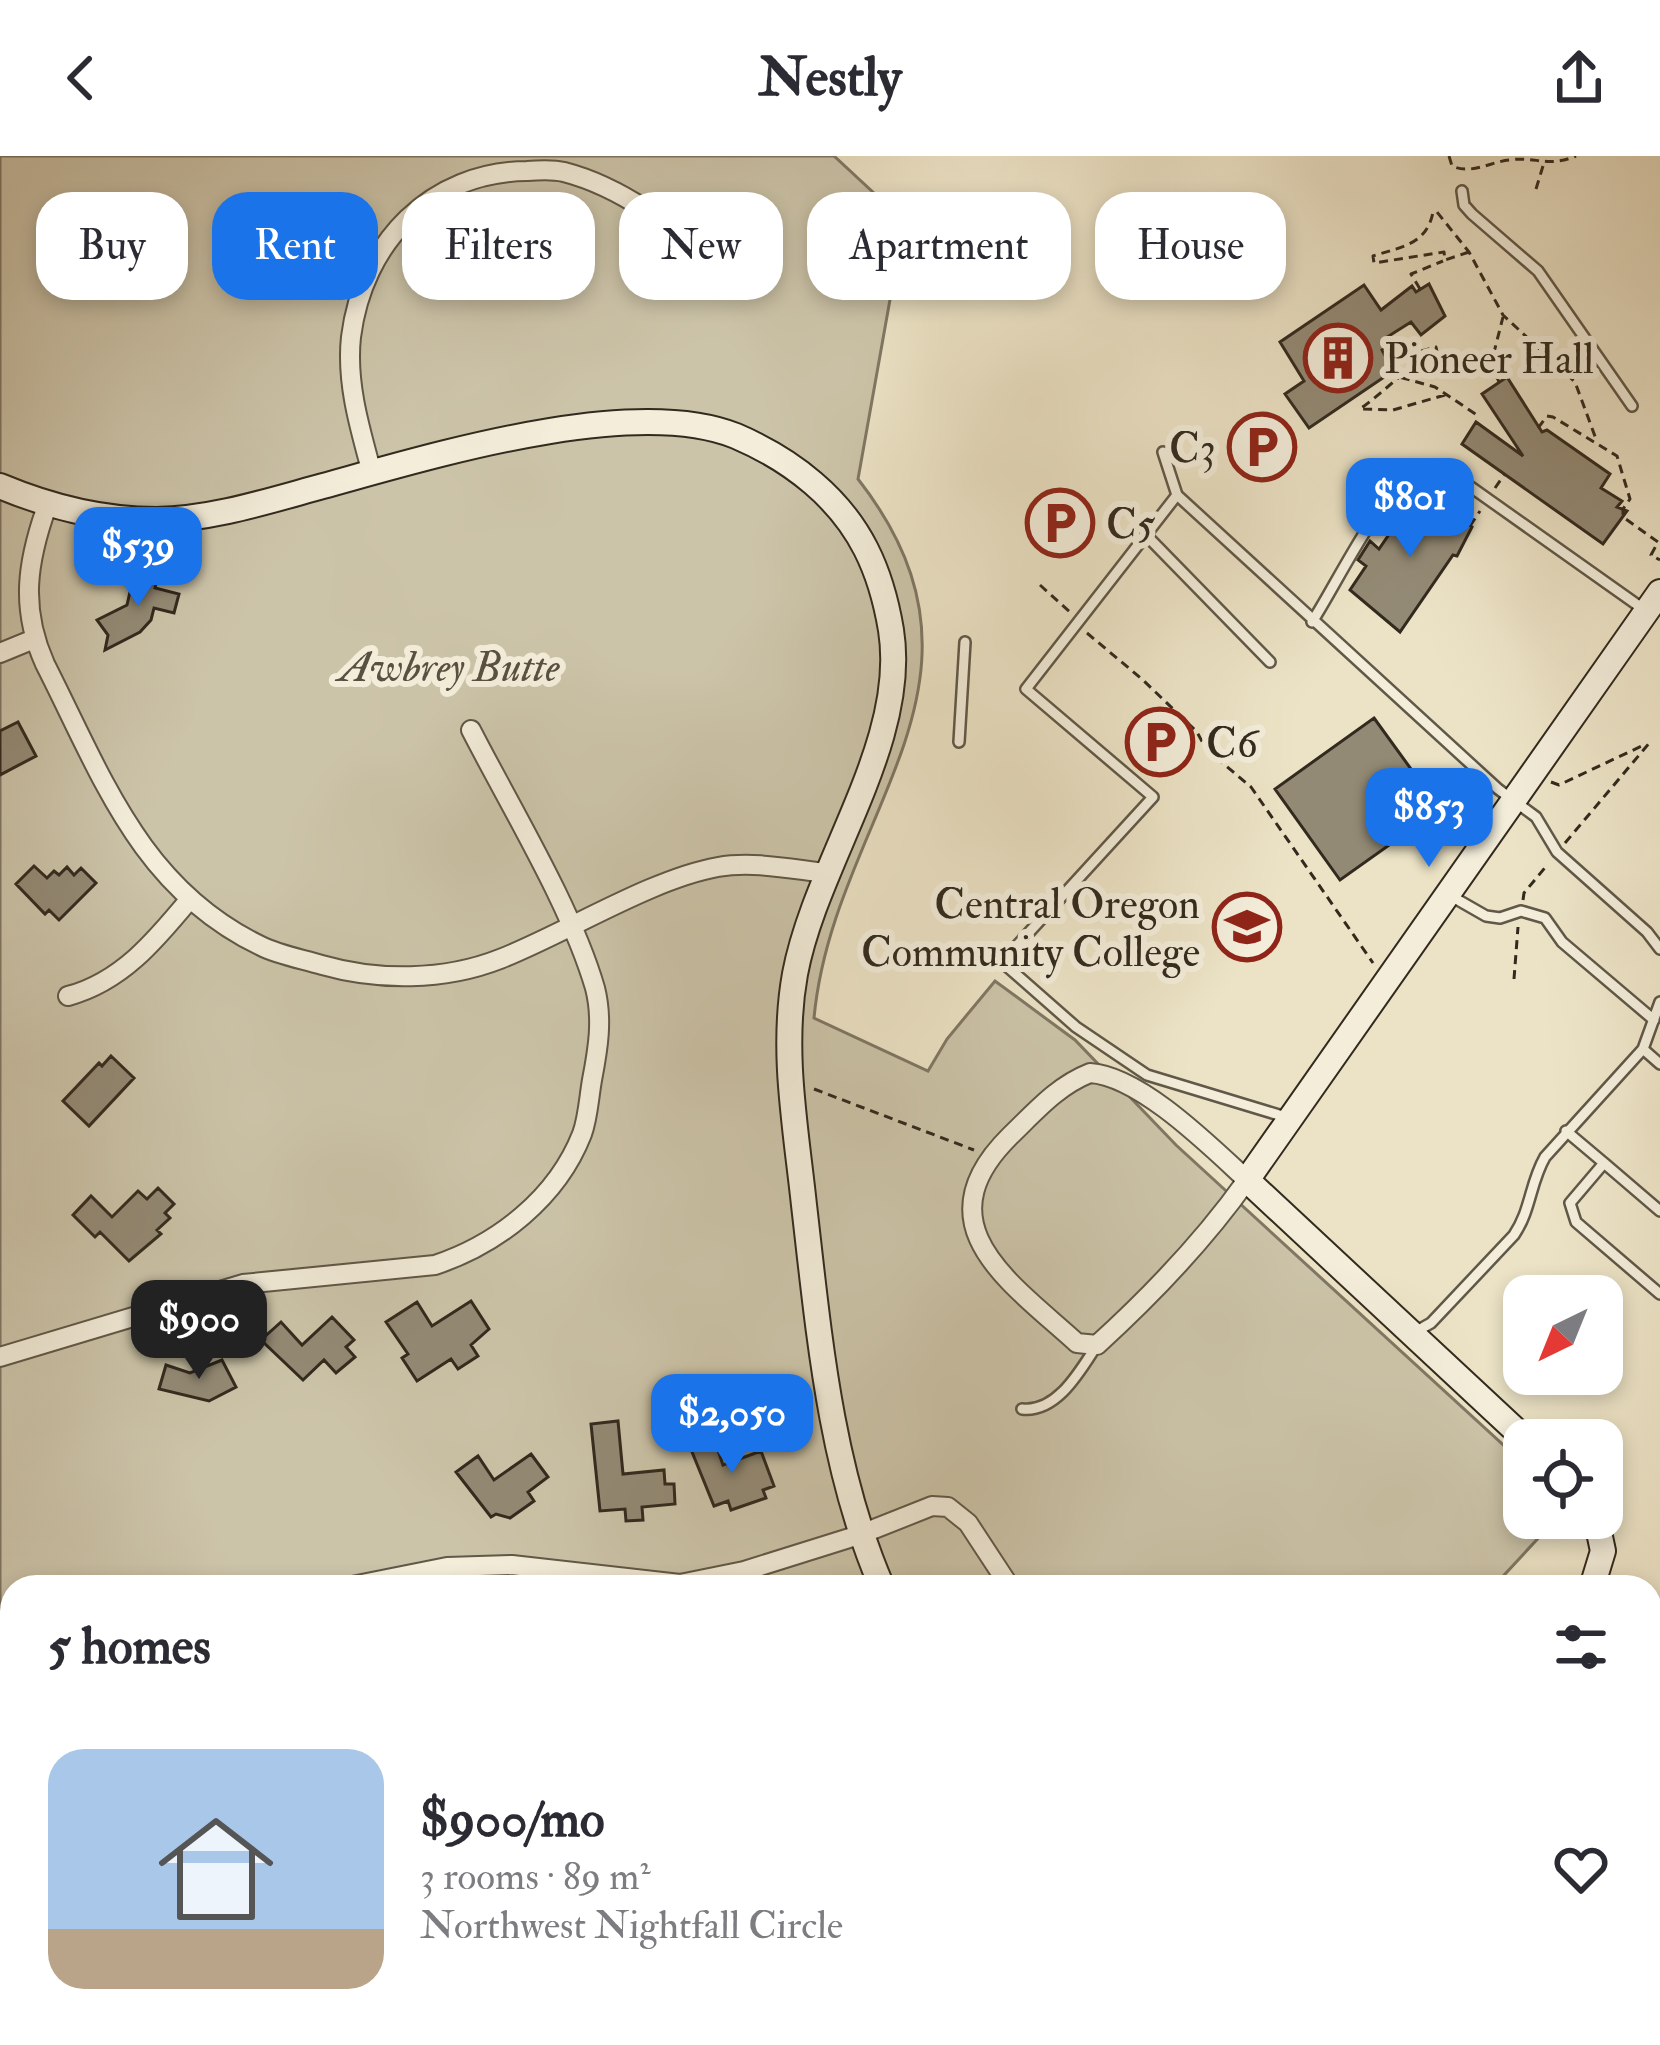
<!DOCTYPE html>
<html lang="en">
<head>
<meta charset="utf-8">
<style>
  :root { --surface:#fff; --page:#f7f7f7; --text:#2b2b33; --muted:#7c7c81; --line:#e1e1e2; --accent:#1a73e8 }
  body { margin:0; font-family:"IM FELL Double Pica",serif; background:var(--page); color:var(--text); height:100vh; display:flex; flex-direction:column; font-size:45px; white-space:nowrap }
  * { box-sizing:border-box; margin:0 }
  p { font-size:39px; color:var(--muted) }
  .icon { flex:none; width:66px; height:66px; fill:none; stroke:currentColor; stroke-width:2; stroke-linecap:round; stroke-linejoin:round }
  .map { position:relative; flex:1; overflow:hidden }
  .drawer { position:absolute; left:0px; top:1419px; width:1662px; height:471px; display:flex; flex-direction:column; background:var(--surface); border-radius:36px 36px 0 0; box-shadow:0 6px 18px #0003 }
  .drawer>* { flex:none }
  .banner { position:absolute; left:36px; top:36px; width:1590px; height:108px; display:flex; gap:24px }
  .needle { width:78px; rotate:223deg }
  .controls { position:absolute; left:1503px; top:1119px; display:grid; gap:24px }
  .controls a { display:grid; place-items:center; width:120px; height:120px; border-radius:24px; background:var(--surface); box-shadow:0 6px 18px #0003; font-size:60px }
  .price { position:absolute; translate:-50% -102px; padding:0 27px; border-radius:24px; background:var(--accent); color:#fff; font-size:39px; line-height:78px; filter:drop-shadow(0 3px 6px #0008) }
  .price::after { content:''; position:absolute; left:50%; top:72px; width:36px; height:27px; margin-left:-18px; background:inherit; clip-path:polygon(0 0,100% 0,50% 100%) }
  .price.on { background:#222; color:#fff }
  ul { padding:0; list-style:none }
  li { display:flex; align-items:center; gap:36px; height:300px; padding:0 48px }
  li+li { border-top:3px solid var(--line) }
  li span { display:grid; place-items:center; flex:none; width:336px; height:240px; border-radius:36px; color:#555 }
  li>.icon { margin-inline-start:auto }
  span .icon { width:144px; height:144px; fill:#fffc; stroke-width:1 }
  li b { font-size:51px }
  h2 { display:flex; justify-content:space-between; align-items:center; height:144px; padding:0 48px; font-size:51px }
  .tag { padding:0 42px; border-radius:36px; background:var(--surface); box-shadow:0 6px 18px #0003; font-size:42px; line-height:108px }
  .tag.on { background:var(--accent); color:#fff }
  header { display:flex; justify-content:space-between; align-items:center; height:156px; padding:0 48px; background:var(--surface); font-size:54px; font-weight:800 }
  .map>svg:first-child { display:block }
  .green { fill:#ccc4a9; stroke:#7f7764; stroke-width:3 }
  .building { fill:#938a75; stroke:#322a1e; stroke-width:3 }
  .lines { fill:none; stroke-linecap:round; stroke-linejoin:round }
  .lane-casing { stroke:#605848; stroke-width:14 }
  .street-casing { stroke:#605848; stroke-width:22 }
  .secondary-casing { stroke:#322a1e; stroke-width:28 }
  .path { stroke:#322a1e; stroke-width:3; stroke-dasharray:9 6; stroke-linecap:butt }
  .lane { stroke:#f3edda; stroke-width:9 }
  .street { stroke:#f3edda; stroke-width:18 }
  .secondary { stroke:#f3edda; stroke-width:24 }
  .labels { text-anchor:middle; stroke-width:12; stroke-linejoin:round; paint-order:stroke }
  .poi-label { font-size:42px; fill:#322a1e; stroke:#f3edda; text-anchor:start }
  .park-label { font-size:42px; font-style:italic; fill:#585041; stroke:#f3edda }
</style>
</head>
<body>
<header><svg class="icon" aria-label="back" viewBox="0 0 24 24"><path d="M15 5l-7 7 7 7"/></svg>Nestly<svg class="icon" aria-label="share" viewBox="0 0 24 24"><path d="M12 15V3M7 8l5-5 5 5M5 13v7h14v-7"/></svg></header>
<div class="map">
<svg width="1660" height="1889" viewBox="0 0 1660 1889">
  <rect width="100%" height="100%" fill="#ece3c6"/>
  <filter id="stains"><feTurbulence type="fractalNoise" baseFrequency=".00167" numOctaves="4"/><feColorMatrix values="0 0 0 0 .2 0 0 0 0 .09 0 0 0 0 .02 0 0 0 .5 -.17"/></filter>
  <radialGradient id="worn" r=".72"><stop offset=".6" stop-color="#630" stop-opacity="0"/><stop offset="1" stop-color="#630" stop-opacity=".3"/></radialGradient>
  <path class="green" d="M0 0H834L904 65 858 323C1017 527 833 657 814 862L928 915 947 883 995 825 1075 884 1176 989 1524 1308V1362H1557L1493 1431H12V1625L0 1627Z"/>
  <path class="building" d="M1429 128 1445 160 1421 179 1411 166 1384 183 1389 189 1382 194 1393 215 1309 272 1285 238 1304 225 1280 186 1364 129 1381 154 1412 130 1416 136Z
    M1507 221 1542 276 1547 274 1610 318 1601 332 1622 345 1617 351 1627 355 1603 388 1462 288 1476 266 1523 300 1482 238Z
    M1420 333 1472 371 1457 400 1453 399 1400 476 1350 434 1366 410 1358 404 1370 385 1379 393Z
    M135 414 158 419 155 432 179 438 174 457 154 452 151 464 140 476 105 494 108 479 97 464 127 449Z
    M1374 562 1440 653 1340 724 1275 633Z
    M18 566 36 600 0 619V575Z
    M34 710 47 722 54 715 59 719 67 711 74 719 81 712 96 727 59 764 49 754 45 758 16 728Z
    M111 900 134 922 89 970 63 945 99 907 102 910Z
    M158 1032 174 1048 165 1057 170 1062 157 1074 161 1078 129 1105 100 1076 95 1081 73 1059 91 1040 112 1061 138 1035 147 1043Z
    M471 1145 489 1173 471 1189 478 1200 458 1213 451 1203 417 1225 402 1202 408 1198 386 1166 417 1146 432 1170Z
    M332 1161 354 1184 346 1191 355 1201 336 1217 324 1204 303 1224 261 1184 281 1166 302 1189Z
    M222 1204 236 1231 209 1245 159 1233 166 1209 190 1217Z
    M618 1265 623 1318 664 1314 665 1328H674L675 1348 642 1351 643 1364 626 1365 625 1353 600 1355 591 1268Z
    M714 1283 723 1309 761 1295 774 1330 763 1334 766 1342 731 1354 728 1345 714 1350 690 1291Z
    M531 1298 548 1321 528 1336 534 1345 510 1362 496 1358 491 1361 456 1316 478 1300 494 1324Z"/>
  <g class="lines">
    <defs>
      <path id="lane" d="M1462 35 1464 49 1472 58 1538 115 1632 250
        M1163 296 1177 339
        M1146 379 1270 506
        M1312 466C1338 426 1378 339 1417 315 1426 308 1434 309 1444 312L1646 455
        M959 586 965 486
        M1451 740 1486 760 1500 762 1521 755 1545 762 1562 786 1654 864
        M1643 893 1660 908
        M1289 962 1147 919 1076 871 1002 806 1153 641 1026 533 1177 339 1498 633 1536 661 1557 696 1647 776 1660 793
        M1566 975 1604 1007
        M1660 1055 1604 1007 1570 1047 1576 1066 1660 1138
        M1415 1176 1431 1167 1514 1079C1531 1054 1530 1027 1545 1001L1643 893 1660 846
        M1022 1253C1057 1257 1080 1215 1097 1189
        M536 1878 537 1889
        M733 1889 735 1878"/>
      <path id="street" d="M372 317C360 273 346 227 351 181 363 86 431 16 527 15 539 14 552 13 564 16 595 24 620 37 646 54
        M47 350C27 406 20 452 45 508 102 620 140 732 261 790 279 799 302 803 322 809 378 825 444 825 500 803 566 777 651 723 718 711 753 705 791 713 826 717
        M0 497 34 483
        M68 840C121 826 155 785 189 744
        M1090 917C1140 920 1210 990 1247 1024 1203 1086 1153 1138 1097 1189L1077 1187C1010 1126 920 1069 1010 980 1035 956 1057 930 1090 917Z
        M0 1201 243 1128 435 1109C498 1088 557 1042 582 978 588 962 589 941 592 924 598 893 603 863 595 832 571 750 511 652 471 574
        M347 1431 447 1411 512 1409 680 1428 744 1415 859 1379 932 1350 948 1351 968 1367 1010 1431
        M0 1500 12 1498
        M1650 1796 1660 1790
        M837 1878 862 1889
        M313 1889 361 1878
        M1481 1889 1483 1878"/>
      <path id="secondary" d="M0 330C50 351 100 364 156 364 213 363 268 345 323 330 429 301 632 238 736 280 764 292 791 308 813 327 860 367 881 414 891 474 909 587 816 706 795 818 781 895 796 973 804 1049 819 1178 830 1311 882 1431
        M1526 1284 1247 1024 1660 436
        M1592 1431 1603 1395 1596 1362
        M1650 1545 1660 1541
        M1650 1566 1660 1562
        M0 1735 12 1733"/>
    </defs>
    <use href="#lane" class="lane-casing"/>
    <use href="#street" class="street-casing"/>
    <use href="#secondary" class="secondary-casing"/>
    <path class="path" d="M1449 0 1452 10C1471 19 1490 6 1509 4 1536 0 1547 12 1576 0
      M1536 33 1543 10
      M1469 96 1445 104 1444 96 1374 107 1373 100C1400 91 1427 89 1433 56H1437L1469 96 1503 159 1575 226 1596 283
      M1420 133 1411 118 1443 105
      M1499 226 1491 208 1503 161
      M1445 239 1393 254 1360 253C1387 234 1408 209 1437 196L1436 191 1407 199 1390 209 1399 221 1435 231 1480 261
      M1538 272 1547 260 1553 261 1617 300 1630 343 1623 353V361L1658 386 1651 399 1660 404
      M1495 332 1504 319
      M1470 370 1480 355
      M1040 429 1070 456
      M1087 477 1143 524 1197 576 1206 593 1251 631 1373 807
      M1551 626 1559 629 1646 588
      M1565 687 1651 585
      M1523 744 1524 737 1548 708
      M1514 823 1518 771
      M814 933 974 994"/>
    <use href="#lane" class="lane"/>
    <use href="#street" class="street"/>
    <use href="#secondary" class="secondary"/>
  </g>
  <defs>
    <symbol id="building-ring" viewBox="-11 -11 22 22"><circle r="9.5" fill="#f3edda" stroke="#8f2418" stroke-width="1.5"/><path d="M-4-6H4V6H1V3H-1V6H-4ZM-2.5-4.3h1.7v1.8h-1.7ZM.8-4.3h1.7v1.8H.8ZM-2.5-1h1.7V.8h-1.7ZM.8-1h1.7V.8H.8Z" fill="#8f2418"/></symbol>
    <symbol id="parking-ring" viewBox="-11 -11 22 22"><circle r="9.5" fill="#f3edda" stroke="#8f2418" stroke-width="1.5"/><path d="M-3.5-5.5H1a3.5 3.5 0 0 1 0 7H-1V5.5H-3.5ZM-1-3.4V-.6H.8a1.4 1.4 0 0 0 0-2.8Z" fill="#8f2418"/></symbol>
    <symbol id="university-ring" viewBox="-11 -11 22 22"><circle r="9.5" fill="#f3edda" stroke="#8f2418" stroke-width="1.5"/><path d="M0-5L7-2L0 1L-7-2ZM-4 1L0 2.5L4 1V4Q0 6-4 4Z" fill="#8f2418"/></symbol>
  </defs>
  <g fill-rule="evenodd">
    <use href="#building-ring" x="1300" y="164" width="76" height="76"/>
    <use href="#parking-ring" x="1224" y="253" width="76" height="76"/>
    <use href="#parking-ring" x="1022" y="329" width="76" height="76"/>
    <use href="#parking-ring" x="1122" y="548" width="76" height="76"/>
    <use href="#university-ring" x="1209" y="733" width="76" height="76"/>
  </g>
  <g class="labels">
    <g class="poi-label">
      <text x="1384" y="217">Pioneer Hall</text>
      <text x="1216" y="306" text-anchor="end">C3</text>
      <text x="1106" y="382">C5</text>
      <text x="1206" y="601">C6</text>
      <text x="1200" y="762" text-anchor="end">Central Oregon<tspan x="1200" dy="48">Community College</tspan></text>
    </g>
    <g class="park-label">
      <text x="449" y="525">Awbrey Butte</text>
    </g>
  </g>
  <rect width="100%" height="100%" filter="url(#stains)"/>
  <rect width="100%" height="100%" fill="url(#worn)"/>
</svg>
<div class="controls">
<a><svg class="needle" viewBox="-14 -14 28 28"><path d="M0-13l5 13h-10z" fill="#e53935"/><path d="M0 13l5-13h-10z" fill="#7c7c81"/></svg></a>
<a><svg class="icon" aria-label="locate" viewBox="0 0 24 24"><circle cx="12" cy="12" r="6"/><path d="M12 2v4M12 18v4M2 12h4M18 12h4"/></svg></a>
</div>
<b class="price" style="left:1410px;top:404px">$801</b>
<b class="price" style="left:138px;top:453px">$539</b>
<b class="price" style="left:1429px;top:714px">$853</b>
<b class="price on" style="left:199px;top:1226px">$900</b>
<b class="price" style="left:732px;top:1320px">$2,050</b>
<div class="banner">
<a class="tag">Buy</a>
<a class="tag on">Rent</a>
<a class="tag">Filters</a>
<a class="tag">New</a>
<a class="tag">Apartment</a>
<a class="tag">House</a>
</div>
<section class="drawer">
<h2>5 homes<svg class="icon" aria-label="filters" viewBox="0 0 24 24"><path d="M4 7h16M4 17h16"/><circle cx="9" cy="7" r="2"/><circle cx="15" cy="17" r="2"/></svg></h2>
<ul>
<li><span style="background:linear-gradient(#a9c7e8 75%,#b9a48a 0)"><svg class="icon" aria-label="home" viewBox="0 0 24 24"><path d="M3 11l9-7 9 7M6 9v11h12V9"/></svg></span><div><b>$900/mo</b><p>3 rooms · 89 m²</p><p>Northwest Nightfall Circle</p></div><svg class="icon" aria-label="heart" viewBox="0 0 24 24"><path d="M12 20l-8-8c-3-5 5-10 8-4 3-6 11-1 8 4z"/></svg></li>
</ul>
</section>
</div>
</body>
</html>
